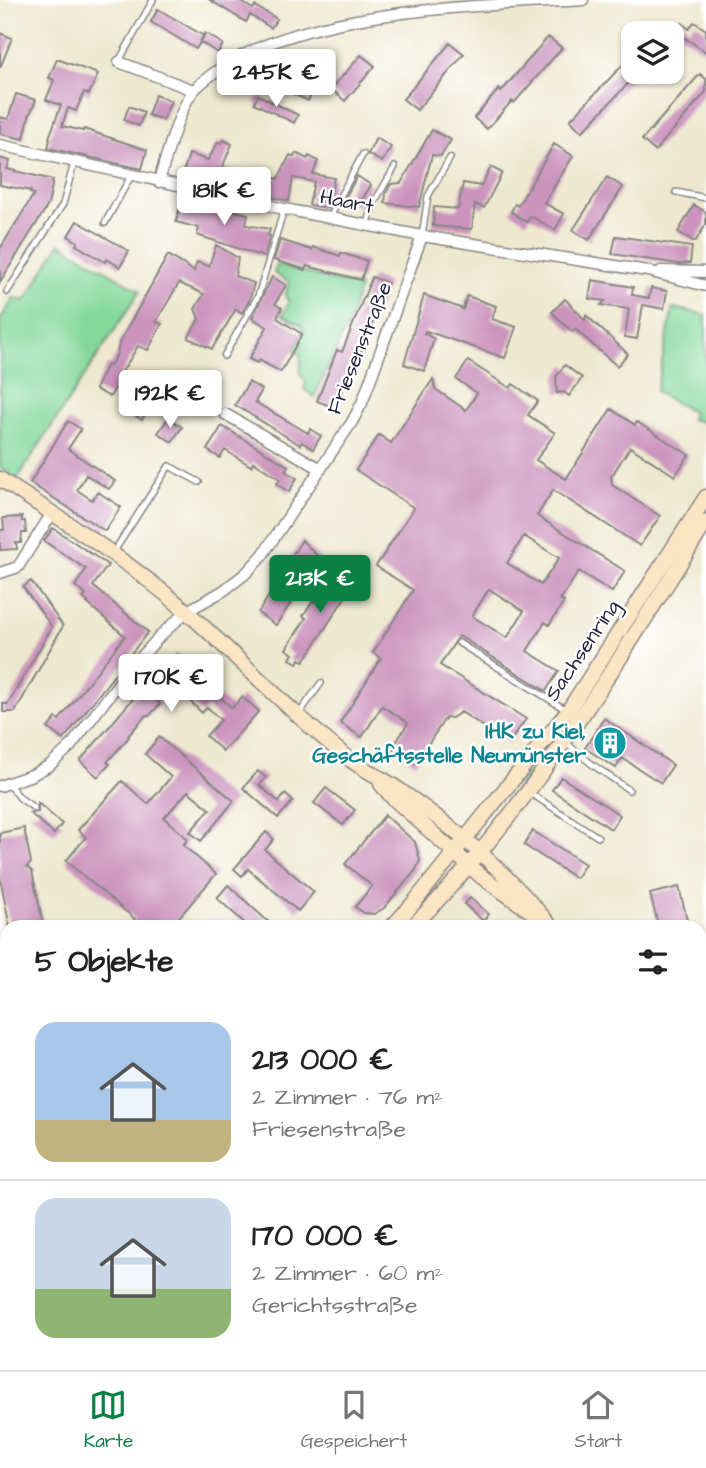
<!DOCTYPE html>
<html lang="de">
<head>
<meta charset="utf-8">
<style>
  :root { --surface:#fff; --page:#f2f2f2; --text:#222; --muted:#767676; --line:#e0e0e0; --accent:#0b8043 }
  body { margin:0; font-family:"Architects Daughter",sans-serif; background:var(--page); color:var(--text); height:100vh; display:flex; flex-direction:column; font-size:26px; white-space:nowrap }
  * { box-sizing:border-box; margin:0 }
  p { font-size:23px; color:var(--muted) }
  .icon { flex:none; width:38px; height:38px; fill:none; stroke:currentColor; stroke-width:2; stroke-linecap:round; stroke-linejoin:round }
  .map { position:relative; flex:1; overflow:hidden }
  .drawer { position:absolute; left:0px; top:920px; width:707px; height:450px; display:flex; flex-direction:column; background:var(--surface); border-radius:21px 21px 0 0; box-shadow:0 2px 5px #0004 }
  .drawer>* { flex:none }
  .fabs { position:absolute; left:621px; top:21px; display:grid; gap:14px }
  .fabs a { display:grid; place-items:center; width:63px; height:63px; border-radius:14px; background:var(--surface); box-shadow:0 2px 5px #0004; font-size:35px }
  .price { position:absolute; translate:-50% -60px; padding:0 16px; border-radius:7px; background:#fff; color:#222; font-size:23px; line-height:46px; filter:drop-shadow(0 2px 4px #0008) }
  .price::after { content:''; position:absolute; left:50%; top:42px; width:21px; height:16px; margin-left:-10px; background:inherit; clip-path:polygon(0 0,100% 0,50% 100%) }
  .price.on { background:var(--accent); color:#fff }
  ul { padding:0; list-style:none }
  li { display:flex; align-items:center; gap:21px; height:175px; padding:0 35px }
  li+li { border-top:2px solid var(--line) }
  li span { display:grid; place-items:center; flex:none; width:196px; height:140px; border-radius:21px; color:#555 }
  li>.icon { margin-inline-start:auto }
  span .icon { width:84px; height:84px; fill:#fffc; stroke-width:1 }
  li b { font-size:30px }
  h2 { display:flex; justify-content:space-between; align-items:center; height:84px; padding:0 35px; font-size:30px }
  .dock { display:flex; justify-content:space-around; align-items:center; height:98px; border-top:2px solid var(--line); background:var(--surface); font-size:19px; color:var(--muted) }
  .dock a { display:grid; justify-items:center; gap:4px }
  .dock .on { color:var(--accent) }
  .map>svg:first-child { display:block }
  .green { fill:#83d89a; stroke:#527d6a; stroke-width:2 }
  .building { fill:#cb93bd; fill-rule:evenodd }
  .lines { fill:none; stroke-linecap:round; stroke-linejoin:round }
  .lane-casing { stroke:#888584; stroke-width:8 }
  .street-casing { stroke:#888584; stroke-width:13 }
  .secondary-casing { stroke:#888584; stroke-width:17 }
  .lane { stroke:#fff; stroke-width:5 }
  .street { stroke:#fff; stroke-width:10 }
  .secondary { stroke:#fce5c4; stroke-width:14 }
  .labels { text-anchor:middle; stroke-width:5; stroke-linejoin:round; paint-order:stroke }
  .street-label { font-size:21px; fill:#22223b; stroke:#fff }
  .culture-label { font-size:21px; font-weight:bold; fill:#0d838f; stroke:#fff; text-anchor:end }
</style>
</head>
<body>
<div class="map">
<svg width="706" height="1370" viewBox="0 0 706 1370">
  <rect width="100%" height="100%" fill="#fff"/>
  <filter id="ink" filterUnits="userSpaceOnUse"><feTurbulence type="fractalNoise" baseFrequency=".0143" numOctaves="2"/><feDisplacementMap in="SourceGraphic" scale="14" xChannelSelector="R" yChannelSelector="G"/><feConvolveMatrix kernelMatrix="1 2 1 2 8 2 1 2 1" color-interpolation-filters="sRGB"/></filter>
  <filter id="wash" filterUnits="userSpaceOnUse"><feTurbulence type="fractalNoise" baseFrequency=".00686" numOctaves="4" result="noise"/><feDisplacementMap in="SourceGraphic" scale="28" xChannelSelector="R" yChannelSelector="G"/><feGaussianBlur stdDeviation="1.57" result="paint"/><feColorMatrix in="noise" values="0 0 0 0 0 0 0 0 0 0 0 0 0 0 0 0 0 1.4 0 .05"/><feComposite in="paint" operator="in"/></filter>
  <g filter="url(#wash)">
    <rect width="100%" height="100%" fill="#ede8ce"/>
    <path class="green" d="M60 243 140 291 17 479 0 468V320L14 298 25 301Z
      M277 265 360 287 347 326 314 397 304 389 306 382 300 374 301 355 294 350 304 332 301 325 282 315 289 302 285 296 289 282 274 273Z
      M673 308 706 315V423L691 419 693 413 691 411 656 392Z
      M706 505V512L698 525 602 674 497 821 494 818 568 720Z"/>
    <g id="blocks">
      <path class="building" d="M210 0H238L253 9 255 6 277 19 271 28 250 15 246 22Z
        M158 9 204 36 196 49 151 22Z
        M694 22 706 30V52L676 32 682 23 689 29Z
        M0 33 12 38 0 68Z
        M205 33 223 44 218 53 200 42Z
        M548 37 562 48 514 103 512 101 487 129 474 118 499 89 501 92Z
        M450 43 464 54 417 110 403 99Z
        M634 53V72H639L582 132 570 120Z
        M361 55 375 66 345 101 331 89Z
        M57 59 98 74 89 94 84 92 76 111 68 108 62 126 83 131 84 129 147 150 142 169 48 148 50 139 49 138 61 105 46 100 54 80 49 78Z
        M700 74 706 79V92L655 151 642 140Z
        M286 81 312 93 308 101 283 89Z
        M16 94 36 100 29 116 24 139 0 134V117L8 119Z
        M155 95 171 101 163 120 148 115Z
        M258 95 298 115 294 123 254 103Z
        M129 106 144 112 139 126 124 120Z
        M432 130 451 140 441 156 432 155 419 207 385 203 386 193 391 184 401 183Z
        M376 138 391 147 382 162 368 154Z
        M224 140 232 144 222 168 254 176 255 173 278 179 290 155 294 157 296 153 307 159 309 156 318 161 313 174 334 178 328 208 309 205 314 182 293 178 289 201 182 176 189 154 208 160 218 142 221 143Z
        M554 144 573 156 544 203 564 214 555 230 530 216 527 222 511 212 515 204 518 206Z
        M0 158 10 161 7 169 53 180 48 205 0 282V249L34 194 30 193 31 191 0 185Z
        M491 167 502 173 484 208 475 204 472 229 433 226 434 207 458 209 463 183 481 186Z
        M357 176 371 185 358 206 345 198Z
        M607 177 623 187 589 240 573 230Z
        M182 199 248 214 246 225 270 229 268 236H270L264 257 197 235 199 228 176 222Z
        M694 205 706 212V224L695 242 678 232Z
        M77 221 129 251 120 267 107 259 105 262 76 245 78 242 68 236Z
        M616 236 692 247 690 263 679 264 612 254Z
        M280 240 312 250 313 247 340 256 341 253 367 261 361 280 307 266 305 270 274 260Z
        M216 245 238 258 235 276 254 283 249 301 242 313 236 309 212 349 188 338 199 319 195 309 204 294 179 283 156 322 162 324 148 350 138 346 122 372 119 379 127 383 123 391 115 388 110 397 95 389 107 365 110 366 117 354 119 343 168 255 194 271 197 262 209 266Z
        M272 277 286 285 275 304 282 308 277 318 302 334 281 372 259 360 257 363 249 359 267 327 252 318Z
        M372 277 388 283 358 359 355 357 335 408 317 401 337 350 342 352Z
        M592 280 633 287 632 295 649 298 651 288 667 291 664 309 643 305 637 339 625 337 629 309 601 305 605 301 589 299Z
        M424 295 463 309 467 296 496 306 492 319 516 327 505 358 426 331 424 333 434 339 424 371 404 364Z
        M565 299 585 320 586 315 628 354 617 366 575 329 572 332 552 312Z
        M468 361 510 388 513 384 538 401 528 415 555 433 536 460 566 479 611 409 635 425 637 422 689 455 675 476 630 447 611 477 612 485 660 516 640 546 553 490 537 516 625 571 612 592 579 571 560 600 564 602 549 625 545 622 527 651 559 671 546 691 459 636 440 665 526 719 509 743 461 712 452 718 446 717 415 764 392 749 408 723 382 706 362 737 340 723 381 658 373 653 413 590 376 566 414 508 356 470 379 435 391 443 433 379 435 389 466 410 477 393 456 379ZM524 536 559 558 541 585 507 563ZM489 589 524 611 507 638 472 616Z
        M565 365 582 378 569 396 564 392 557 393 556 377Z
        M249 382 262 390 255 402 308 433 310 429 321 436 313 449 302 442 300 445 235 405Z
        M141 397 151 403 142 420 132 414Z
        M168 418 182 427 172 442 158 433Z
        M68 421 81 429 68 449 115 481 109 489 86 475 77 490 92 500 98 492 121 507 105 531 30 483Z
        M222 426 288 466 285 471 297 478 289 492 277 484 280 479 253 462 251 466 225 450 220 458 207 450Z
        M22 517V521H25L26 533H22L21 543H16L17 549 0 550V530H4L3 518Z
        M53 528 108 565 93 586 148 632 63 740 48 728 56 718 59 720 125 636 87 603 88 602 83 598 86 595 75 586 86 569 44 541Z
        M302 540 320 559 276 625 258 613 290 563 288 562Z
        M337 568 356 580 304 661 300 659 297 663 290 659 293 654 286 649 306 618 303 616 313 601 315 602Z
        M31 581 63 626 15 712H3V704H8L52 627 23 587Z
        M177 654 189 665 187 667 232 708 242 697 259 711 223 751 206 736 221 720 207 707 202 713 172 683 157 701 160 704 149 716 146 715 128 736 129 737 107 762 110 764 98 777 80 761 142 688 145 691Z
        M604 718 673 765 661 783 622 758 616 768 585 748Z
        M159 737 234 801 201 841 190 832 210 809 188 791 164 818 188 839 183 845 216 874 170 928H127L135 919 66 861 86 837 78 830 122 781 148 804 171 777 145 754Z
        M258 771 266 778 259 785 279 802 285 794 293 801 278 818 243 788Z
        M561 777 620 815 611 829 552 790Z
        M326 788 355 810 343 825 314 803Z
        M38 803 62 824 54 834 30 813 38 812Z
        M385 815 415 842 420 860 416 870 384 908 374 914 364 913 355 907 372 886 345 864Z
        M24 828 31 863 27 867 32 871 44 928H10L0 877V833Z
        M533 831 585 864 576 878 524 845Z
        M266 832 274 839 265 850 314 892 298 911 248 869 242 876 234 869Z
        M228 885 275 928H250L217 898Z
        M679 887 689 928H659L650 894Z
        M470 898 489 914 483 921 464 904Z"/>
    </g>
  </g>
  <g filter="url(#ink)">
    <use href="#blocks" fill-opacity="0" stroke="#888584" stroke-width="2"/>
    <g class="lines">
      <defs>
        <path id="lane" d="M119 61 153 0
          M676 192 706 198
          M331 217 336 204 363 154
          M105 223 131 176
          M368 225 372 206 395 167
          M422 236 428 196 450 158
          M7 292 63 204 74 163
          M224 356 258 296 284 209
          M113 553 169 466 199 482
          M459 643 568 711
          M299 714 321 683
          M566 743 593 765 629 790
          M8 783 20 798 34 808
          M530 793 598 837
          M0 1081H4
          M41 1363V1370
          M92 1363V1370
          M131 1363V1370"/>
        <path id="street" d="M119 62 193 90
          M0 145 284 209 422 236 648 271 706 286
          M159 182C165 160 181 102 196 88 279 7 472 7 583 0
          M661 271 706 272
          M225 414 321 469
          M0 573 18 567 52 513
          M0 786 32 775 50 765 70 747 125 675 161 635 187 611 223 591 245 574 262 556 352 422 362 403 422 236
          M700 1012 706 1005
          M0 1297 7 1296
          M216 1363 221 1370
          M554 1363 562 1370
          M442 1370 447 1363"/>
        <path id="secondary" d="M0 479C64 521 129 561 186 611 241 660 291 713 348 758 365 771 385 779 402 792 456 829 507 873 548 923
          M381 784 393 798 482 877 539 917
          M391 928 412 905 568 711 706 497
          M411 928C530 809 617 663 706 522
          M700 1031 706 1035
          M0 1312H7
          M0 1331H7"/>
      </defs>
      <use href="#lane" class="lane-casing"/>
      <use href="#street" class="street-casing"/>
      <use href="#secondary" class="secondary-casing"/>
      <use href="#lane" class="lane"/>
      <use href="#street" class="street"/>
      <use href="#secondary" class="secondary"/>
    </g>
  </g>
  <defs>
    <symbol id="building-disc" viewBox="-11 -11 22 22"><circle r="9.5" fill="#0f9aa8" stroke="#fff"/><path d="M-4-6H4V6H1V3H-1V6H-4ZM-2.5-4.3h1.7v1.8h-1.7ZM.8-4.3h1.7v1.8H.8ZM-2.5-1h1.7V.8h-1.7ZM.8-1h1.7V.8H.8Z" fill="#fff"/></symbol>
  </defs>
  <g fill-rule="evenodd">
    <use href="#building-disc" x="591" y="724" width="38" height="38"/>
  </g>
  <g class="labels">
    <g class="street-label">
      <text transform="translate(347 201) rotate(11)" y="7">Haart</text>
      <text transform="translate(359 348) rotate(-68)" y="7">Friesenstraße</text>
      <text transform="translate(582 650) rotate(-56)" y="7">Sachsenring</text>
    </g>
    <g class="culture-label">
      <text x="586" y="738">IHK zu Kiel,<tspan x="586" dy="24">Geschäftsstelle Neumünster</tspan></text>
    </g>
  </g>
</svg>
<div class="fabs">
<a><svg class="icon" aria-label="layers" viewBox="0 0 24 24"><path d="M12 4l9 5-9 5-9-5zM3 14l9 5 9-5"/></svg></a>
</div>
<b class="price" style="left:276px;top:109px">245K €</b>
<b class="price" style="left:224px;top:227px">181K €</b>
<b class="price" style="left:170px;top:430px">192K €</b>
<b class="price on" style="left:320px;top:615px">213K €</b>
<b class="price" style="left:171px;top:714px">170K €</b>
<section class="drawer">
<h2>5 Objekte<svg class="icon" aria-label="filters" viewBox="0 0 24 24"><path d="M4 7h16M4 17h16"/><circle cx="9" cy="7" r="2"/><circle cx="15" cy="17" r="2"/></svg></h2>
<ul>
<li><span style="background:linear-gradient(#a9c7e8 70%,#c2b280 0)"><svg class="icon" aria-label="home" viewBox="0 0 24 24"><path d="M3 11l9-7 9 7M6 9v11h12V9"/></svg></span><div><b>213 000 €</b><p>2 Zimmer · 76 m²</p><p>Friesenstraße</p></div></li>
<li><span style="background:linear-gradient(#c9d6e8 65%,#8fb573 0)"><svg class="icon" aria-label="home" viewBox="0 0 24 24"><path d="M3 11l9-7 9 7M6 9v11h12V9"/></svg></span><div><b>170 000 €</b><p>2 Zimmer · 60 m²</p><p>Gerichtsstraße</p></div></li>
</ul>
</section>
</div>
<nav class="dock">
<a class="on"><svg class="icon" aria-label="map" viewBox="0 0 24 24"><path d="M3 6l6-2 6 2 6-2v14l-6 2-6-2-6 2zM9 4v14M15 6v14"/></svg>Karte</a>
<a><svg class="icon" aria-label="saved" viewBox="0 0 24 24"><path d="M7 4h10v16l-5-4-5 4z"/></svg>Gespeichert</a>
<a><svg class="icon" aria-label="home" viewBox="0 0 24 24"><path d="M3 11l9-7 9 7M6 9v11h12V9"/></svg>Start</a>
</nav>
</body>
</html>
